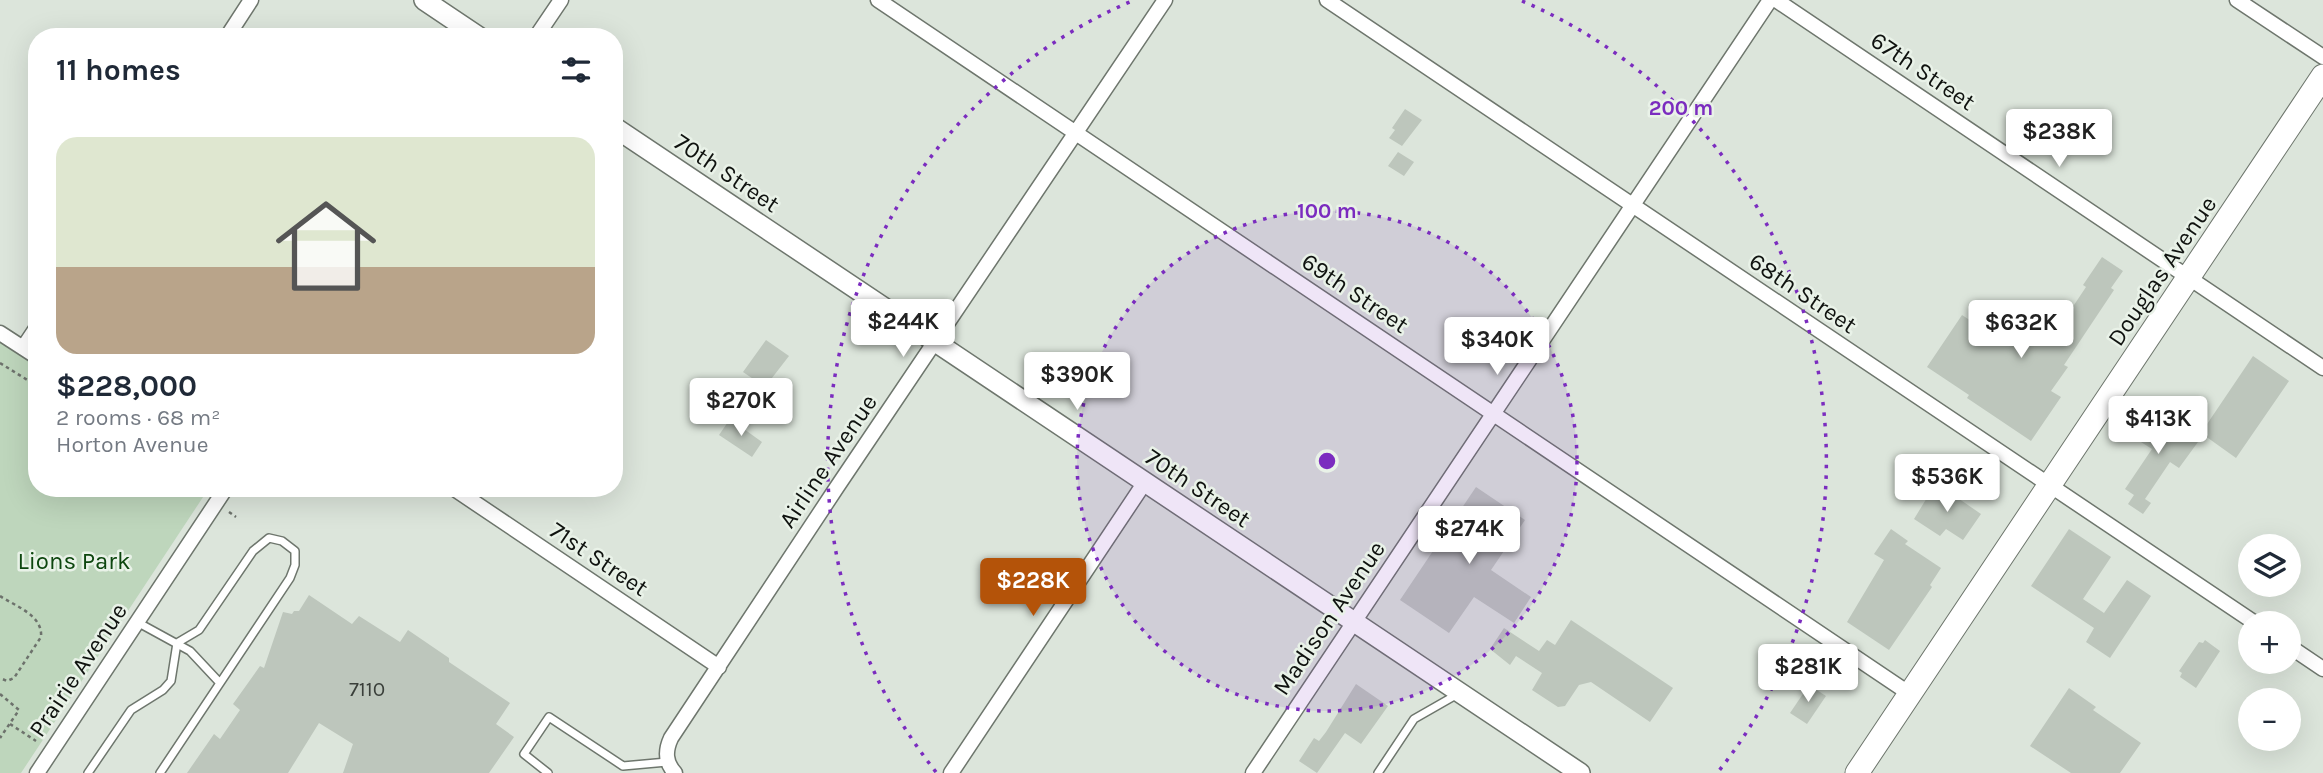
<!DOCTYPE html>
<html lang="en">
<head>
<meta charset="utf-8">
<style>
  :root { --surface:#fff; --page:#f2f2f3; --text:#1f2937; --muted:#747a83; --line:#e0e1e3; --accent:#b45309 }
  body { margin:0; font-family:Karla,sans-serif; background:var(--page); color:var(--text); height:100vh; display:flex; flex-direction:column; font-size:26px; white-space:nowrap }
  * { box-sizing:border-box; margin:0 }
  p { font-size:23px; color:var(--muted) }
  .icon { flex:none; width:38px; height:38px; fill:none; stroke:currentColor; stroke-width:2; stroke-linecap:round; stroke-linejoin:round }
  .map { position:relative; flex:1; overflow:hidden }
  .side { position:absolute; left:28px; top:28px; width:595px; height:469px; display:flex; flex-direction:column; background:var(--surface); border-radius:28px; box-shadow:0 7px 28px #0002 }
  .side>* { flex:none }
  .fabs { position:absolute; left:2238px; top:534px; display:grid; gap:14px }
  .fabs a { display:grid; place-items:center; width:63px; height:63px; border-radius:50%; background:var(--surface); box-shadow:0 7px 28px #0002; font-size:35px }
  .price { position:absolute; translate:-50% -60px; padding:0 16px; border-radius:7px; background:#fff; color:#222; font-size:23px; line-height:46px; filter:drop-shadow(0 2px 4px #0008) }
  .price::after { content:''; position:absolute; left:50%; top:42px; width:21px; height:16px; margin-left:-10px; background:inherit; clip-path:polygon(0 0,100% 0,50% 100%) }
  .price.on { background:var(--accent); color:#fff }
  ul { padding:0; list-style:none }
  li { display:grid; align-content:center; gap:14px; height:371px; padding:0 28px }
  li+li { border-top:2px solid var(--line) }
  li span { display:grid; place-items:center; height:217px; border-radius:21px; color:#555 }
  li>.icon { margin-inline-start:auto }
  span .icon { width:126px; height:126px; fill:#fffc; stroke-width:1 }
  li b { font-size:30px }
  h2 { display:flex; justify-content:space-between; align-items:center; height:84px; padding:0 28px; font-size:30px }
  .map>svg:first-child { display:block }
  .green { fill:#bed6bc }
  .building { fill:#bdc6bc }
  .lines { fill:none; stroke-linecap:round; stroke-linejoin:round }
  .lane-casing { stroke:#6e766d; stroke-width:10 }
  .street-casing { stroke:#6e766d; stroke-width:17 }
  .secondary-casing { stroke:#6e766d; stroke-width:22 }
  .primary-casing { stroke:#6e766d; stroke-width:25 }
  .path { stroke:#6d726c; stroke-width:2.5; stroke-dasharray:3.5 3.5; stroke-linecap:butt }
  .lane { stroke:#fff; stroke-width:7 }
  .street { stroke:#fff; stroke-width:14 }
  .secondary { stroke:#fff; stroke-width:19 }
  .primary { stroke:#fff; stroke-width:23 }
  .ring { fill:none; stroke:#7b2cbf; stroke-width:3.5; stroke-dasharray:3.5 7 }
  .labels { text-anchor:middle; stroke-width:5; stroke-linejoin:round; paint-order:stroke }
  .number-label { font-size:21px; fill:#3a3f3a }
  .street-label { font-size:24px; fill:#0f120f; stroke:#e9f2e8 }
  .park-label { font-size:24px; fill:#0d460e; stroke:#e9f2e8 }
  .centre { fill:#7b2cbf; stroke:#e9f2e8; stroke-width:3.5 }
  .ring-label { font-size:21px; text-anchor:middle; font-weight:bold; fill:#7b2cbf; stroke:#e9f2e8; stroke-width:5; stroke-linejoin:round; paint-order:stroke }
</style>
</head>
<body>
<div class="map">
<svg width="2323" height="773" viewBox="0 0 2323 773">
  <rect width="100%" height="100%" fill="#dce5db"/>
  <path class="green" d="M0 341 37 365V488H209L21 773H0Z"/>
  <path class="building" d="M1405 109 1422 120 1402 146 1389 138 1395 130 1392 128Z
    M1398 152 1414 162 1404 176 1388 166Z
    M2102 257 2123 271 2111 288 2114 290 2064 365 2068 367 2051 391 2061 397 2031 441 1967 398 1969 395 1927 367 1962 315 2009 346 2019 330 2035 341 2037 338 2045 343 2048 340 2050 341 2086 287 2083 285Z
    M766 340 789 356 765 387 743 372Z
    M2253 356 2289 381 2236 458 2201 433Z
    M2152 410 2198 442 2179 468 2170 462 2145 499 2151 503 2143 514 2128 504 2134 495 2125 489 2152 449 2133 437Z
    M730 419 762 442 752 457 719 435Z
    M1936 483 1981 514 1963 540 1946 529 1940 536 1914 519Z
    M1476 487 1525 520 1491 570 1531 597 1514 623 1474 597 1449 633 1400 600Z
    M1891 529 1908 541 1905 544 1941 568 1930 585 1932 587 1889 650 1847 622 1884 560 1874 554Z
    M2069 529 2111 557 2083 599 2104 613 2127 580 2151 596 2110 658 2086 642 2094 628 2031 586Z
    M309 595 352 624 359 616 400 642 408 630 449 658V662L510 703 496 724 514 737 489 773H343L353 744 319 723 288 773H187L214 734 220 739 240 710 233 704 260 666 264 668 283 612 292 614 294 611H299Z
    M1571 620 1673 688 1650 722 1591 682 1579 685 1565 706 1558 707 1532 690 1542 673 1516 656 1510 665 1490 649 1504 628 1539 651 1547 640 1555 645Z
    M2205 640 2220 651 2196 688 2180 677 2182 673 2179 671 2199 642 2203 643Z
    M1356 684 1388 706 1361 744 1345 733 1317 773 1299 761 1314 738 1319 741 1326 732Z
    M1809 685 1826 696 1807 724 1790 713Z
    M2069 688 2096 707 2093 710 2141 743 2120 773H2071L2030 746Z"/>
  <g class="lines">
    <defs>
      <path id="lane" d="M137 622 190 651 220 683
        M88 773 131 710 163 690 171 681 177 643
        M160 773 290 578 295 565V551L282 541 269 538 253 551 199 630 177 643
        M548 773 524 754 549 717 623 766 667 762
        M1378 773 1414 719 1456 695"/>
      <path id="street" d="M878 0 1910 694
        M1327 0 2255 623
        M1776 0 2323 368
        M2237 0 2323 57
        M227 37 251 0
        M536 37 561 0
        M0 333 37 357
        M23 348 37 327
        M453 488 719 667
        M2289 646 2323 669
        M37 773 226 488
        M675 773C665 762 665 751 671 738L837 487 1165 0
        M951 773 1145 482
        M1253 773 1770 0"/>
      <path id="secondary" d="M424 0 479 37
        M614 127 1580 773"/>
      <path id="primary" d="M1857 773 2323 76"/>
    </defs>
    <use href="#lane" class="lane-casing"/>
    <use href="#street" class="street-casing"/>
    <use href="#secondary" class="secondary-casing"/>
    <use href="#primary" class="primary-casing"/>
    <path class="path" d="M0 363 37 386
      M194 488 203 494
      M229 512 236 517
      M0 596C15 606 43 615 41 637L14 678 7 681 0 678
      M0 694 19 710 0 738
      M10 724 36 741"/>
    <use href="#lane" class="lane"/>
    <use href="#street" class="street"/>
    <use href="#secondary" class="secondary"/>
    <use href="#primary" class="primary"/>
  </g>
  <circle cx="1327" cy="461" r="250" fill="#7b2cbf" fill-opacity=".12"/>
  <g class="ring">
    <circle cx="1327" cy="461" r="250"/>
    <path d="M936 772A500 500 0 0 1 1132 1M1522 1A500 500 0 0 1 1718 772"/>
  </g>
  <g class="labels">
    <g class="number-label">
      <text x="367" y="696">7110</text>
    </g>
    <g class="street-label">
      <text transform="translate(1923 71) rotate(34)" y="8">67th Street</text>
      <text transform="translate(727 173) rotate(34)" y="8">70th Street</text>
      <text transform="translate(2162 271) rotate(-56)" y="8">Douglas Avenue</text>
      <text transform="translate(1355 293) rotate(34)" y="8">69th Street</text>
      <text transform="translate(1803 293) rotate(34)" y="8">68th Street</text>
      <text transform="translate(828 461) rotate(-56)" y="8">Airline Avenue</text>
      <text transform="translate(1198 488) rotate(34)" y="8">70th Street</text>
      <text transform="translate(599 559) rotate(34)" y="8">71st Street</text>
      <text transform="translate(1329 618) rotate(-56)" y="8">Madison Avenue</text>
      <text transform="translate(78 670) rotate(-56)" y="8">Prairie Avenue</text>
    </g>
    <g class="park-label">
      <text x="74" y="569">Lions Park</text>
    </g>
  </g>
  <circle cx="1327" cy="461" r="10" class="centre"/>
  <g class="ring-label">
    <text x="1681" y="115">200 m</text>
    <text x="1327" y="218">100 m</text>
  </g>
</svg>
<div class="fabs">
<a><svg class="icon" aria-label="layers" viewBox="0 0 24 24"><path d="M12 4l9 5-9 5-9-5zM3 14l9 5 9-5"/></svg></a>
<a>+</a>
<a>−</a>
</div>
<b class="price" style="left:2059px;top:169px">$238K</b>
<b class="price" style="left:903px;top:359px">$244K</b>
<b class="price" style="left:2021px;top:360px">$632K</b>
<b class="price" style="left:1497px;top:377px">$340K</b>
<b class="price" style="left:1077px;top:412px">$390K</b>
<b class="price" style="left:741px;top:438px">$270K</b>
<b class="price" style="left:2158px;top:456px">$413K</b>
<b class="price" style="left:1947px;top:514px">$536K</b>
<b class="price" style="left:1469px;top:566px">$274K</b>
<b class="price on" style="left:1033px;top:618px">$228K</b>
<b class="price" style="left:1808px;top:704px">$281K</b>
<section class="side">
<h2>11 homes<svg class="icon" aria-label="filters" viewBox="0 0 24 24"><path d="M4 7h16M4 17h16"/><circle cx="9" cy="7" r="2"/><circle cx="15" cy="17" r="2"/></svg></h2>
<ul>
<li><span style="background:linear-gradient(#dfe7d0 60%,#b9a48a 0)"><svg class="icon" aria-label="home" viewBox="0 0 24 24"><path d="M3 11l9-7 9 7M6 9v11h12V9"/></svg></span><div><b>$228,000</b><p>2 rooms · 68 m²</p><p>Horton Avenue</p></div></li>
</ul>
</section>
</div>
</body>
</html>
